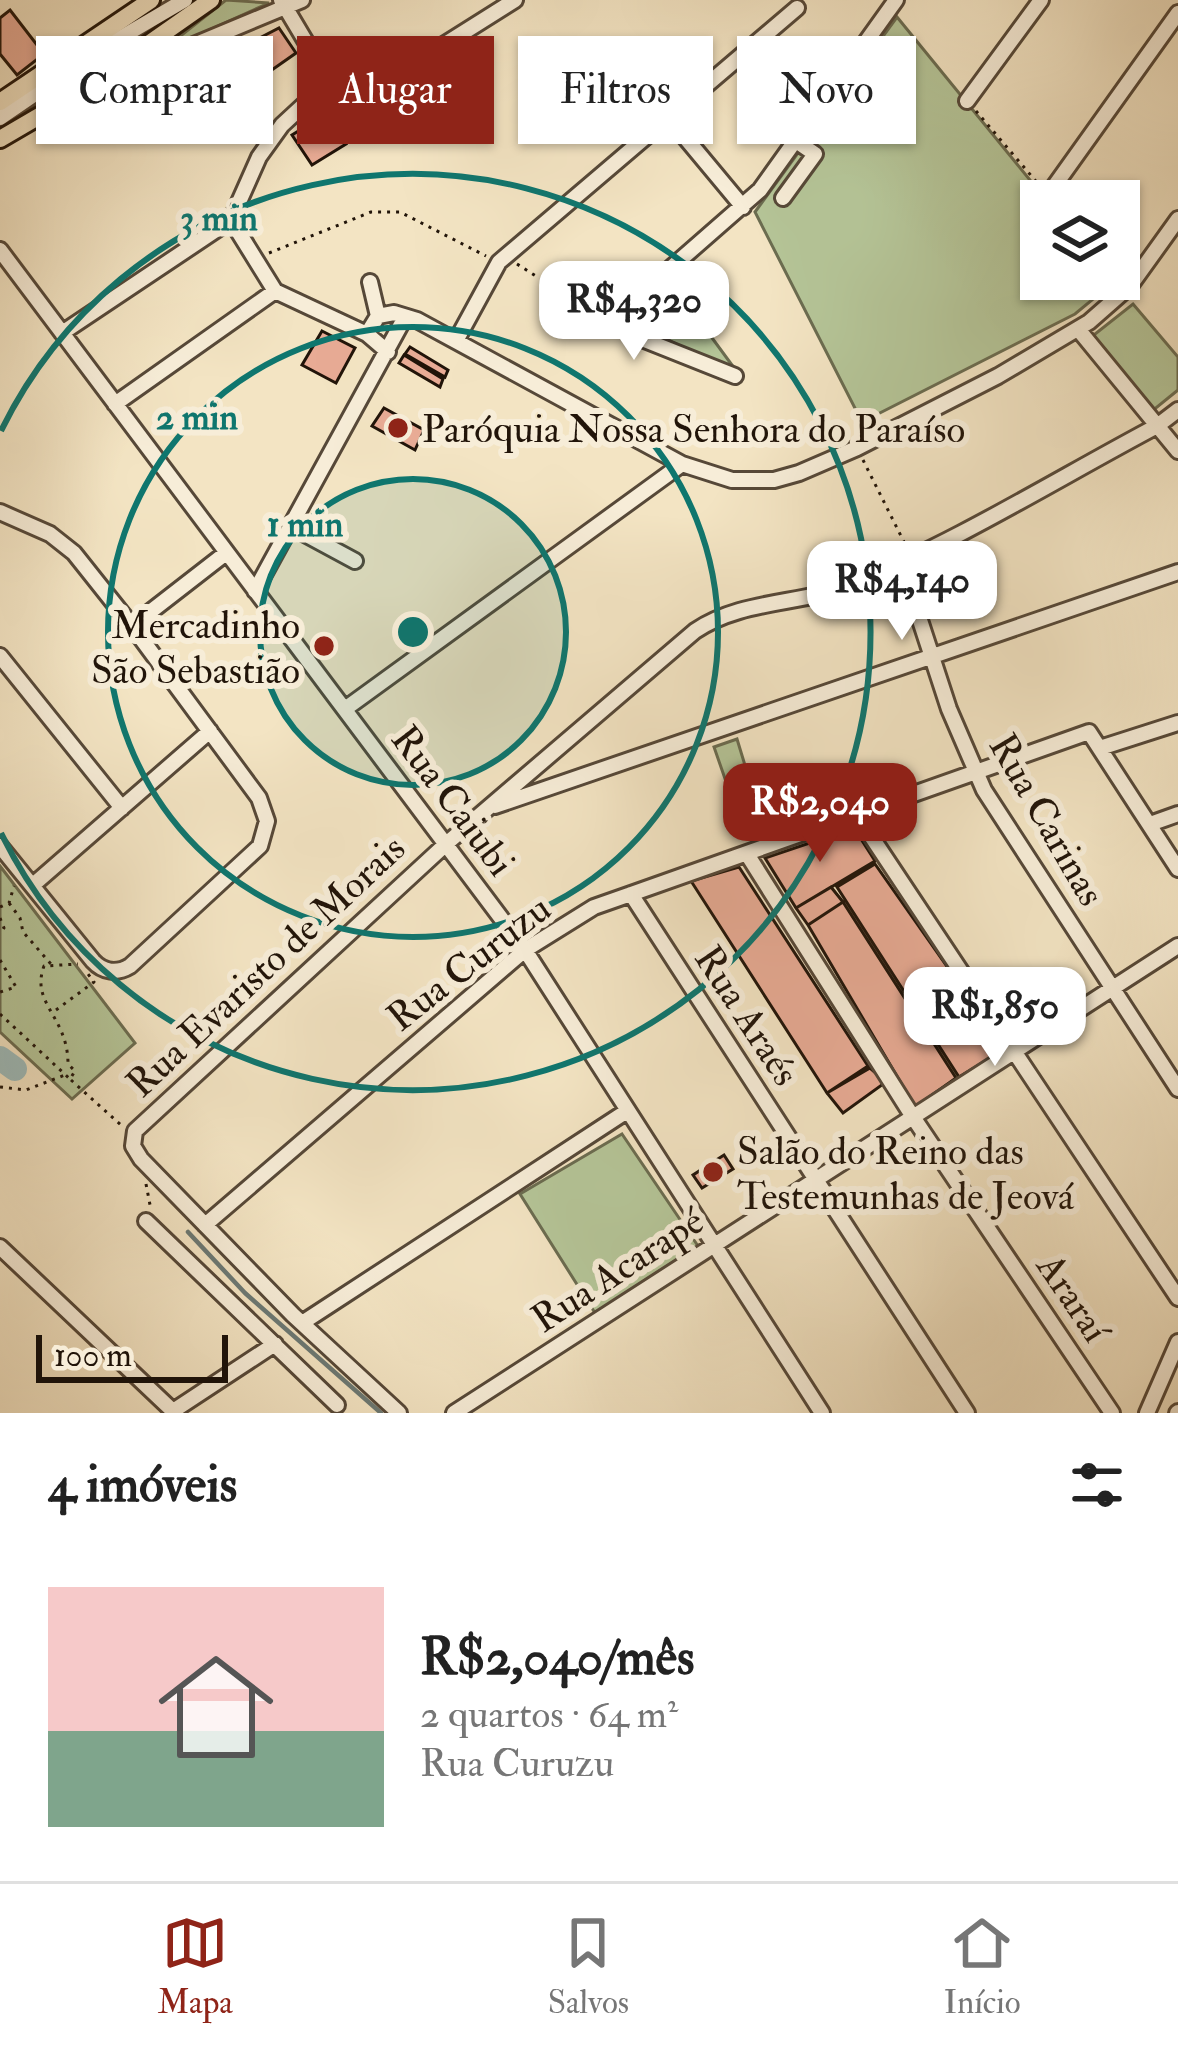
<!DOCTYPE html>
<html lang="pt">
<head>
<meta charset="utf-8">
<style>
  :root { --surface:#fff; --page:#f6f6f6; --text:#222; --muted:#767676; --line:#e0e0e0; --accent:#8f2418 }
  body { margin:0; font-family:"IM FELL Double Pica",serif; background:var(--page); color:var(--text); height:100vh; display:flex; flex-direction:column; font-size:45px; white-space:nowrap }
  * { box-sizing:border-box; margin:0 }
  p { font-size:39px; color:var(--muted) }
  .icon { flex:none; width:66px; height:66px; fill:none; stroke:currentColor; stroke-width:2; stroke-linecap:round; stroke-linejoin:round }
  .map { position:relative; height:1413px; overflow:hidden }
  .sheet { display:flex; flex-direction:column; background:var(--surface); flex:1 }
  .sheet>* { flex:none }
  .banner { position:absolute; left:36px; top:36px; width:1107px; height:108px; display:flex; gap:24px }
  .controls { position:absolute; left:1020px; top:180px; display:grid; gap:24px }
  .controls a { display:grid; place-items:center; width:120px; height:120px; border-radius:0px; background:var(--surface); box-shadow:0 3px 9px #0004; font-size:60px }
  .scale { position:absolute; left:36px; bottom:30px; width:192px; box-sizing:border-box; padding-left:12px; border:6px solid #211409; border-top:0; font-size:33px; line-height:42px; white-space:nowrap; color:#211409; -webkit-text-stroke:9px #f7edd8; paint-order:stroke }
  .price { position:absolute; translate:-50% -102px; padding:0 27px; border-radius:24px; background:#fff; color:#222; font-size:39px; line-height:78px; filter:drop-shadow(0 3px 6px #0008) }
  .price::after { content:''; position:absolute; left:50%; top:72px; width:36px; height:27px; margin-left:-18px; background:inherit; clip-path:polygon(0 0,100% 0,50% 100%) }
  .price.active { background:var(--accent); color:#fff }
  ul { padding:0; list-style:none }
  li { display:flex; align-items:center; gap:36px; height:300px; padding:0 48px }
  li+li { border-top:3px solid var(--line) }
  li span { display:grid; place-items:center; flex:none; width:336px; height:240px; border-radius:0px; color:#555 }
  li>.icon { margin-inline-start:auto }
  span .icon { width:144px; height:144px; fill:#fffc; stroke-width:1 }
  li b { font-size:51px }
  h2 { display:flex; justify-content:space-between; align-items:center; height:144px; padding:0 48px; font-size:51px }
  .tag { padding:0 42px; border-radius:0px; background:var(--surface); box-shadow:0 3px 9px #0004; font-size:42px; line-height:108px }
  .tag.active { background:var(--accent); color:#fff }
  .tabs { display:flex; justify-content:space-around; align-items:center; height:168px; border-top:3px solid var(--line); background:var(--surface); font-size:33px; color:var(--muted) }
  .tabs a { display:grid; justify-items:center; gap:6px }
  .tabs .active { color:var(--accent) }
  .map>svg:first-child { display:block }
  .green { fill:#b5c598; stroke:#6b6c50; stroke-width:3 }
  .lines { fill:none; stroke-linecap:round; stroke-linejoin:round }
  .stream { stroke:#6c7974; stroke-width:4.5 }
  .river { stroke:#9ebcbc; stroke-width:24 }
  .building { fill:#e8ab95; stroke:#211409; stroke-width:3 }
  .minor-casing { stroke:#564838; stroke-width:20 }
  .major-casing { stroke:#211409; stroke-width:22 }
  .path { stroke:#211409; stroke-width:3; stroke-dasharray:3 6; stroke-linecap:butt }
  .minor { stroke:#f7edd8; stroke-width:14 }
  .major { stroke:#f3e4c3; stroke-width:16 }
  .ring { fill:none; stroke:#0f766e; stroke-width:6 }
  .poi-dot { fill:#8f2418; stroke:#f7edd8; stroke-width:4.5 }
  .labels { text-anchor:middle; stroke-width:12; stroke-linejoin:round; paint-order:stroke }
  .poi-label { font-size:39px; fill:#211409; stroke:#f7edd8; text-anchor:start }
  .street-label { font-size:39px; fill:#211409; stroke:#f7edd8 }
  .centre { fill:#0f766e; stroke:#f7edd8; stroke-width:6 }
  .ring-label { font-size:36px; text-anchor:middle; font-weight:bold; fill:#0f766e; stroke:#f7edd8; stroke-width:12; stroke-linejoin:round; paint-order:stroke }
</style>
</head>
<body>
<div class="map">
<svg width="1178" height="1413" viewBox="0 0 1178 1413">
  <rect width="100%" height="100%" fill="#f3e4c3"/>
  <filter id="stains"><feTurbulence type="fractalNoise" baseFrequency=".00167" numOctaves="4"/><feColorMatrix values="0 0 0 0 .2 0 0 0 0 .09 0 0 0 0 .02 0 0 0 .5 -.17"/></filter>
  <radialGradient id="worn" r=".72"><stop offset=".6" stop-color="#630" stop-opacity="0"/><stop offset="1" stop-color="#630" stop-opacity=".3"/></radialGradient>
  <path class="green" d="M226 0 269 3 160 52Z
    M897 17 1047 201H1041V279L1115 281 1075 314 862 422 755 212Z
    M671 282 740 376 633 322V313Z
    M1133 304 1178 357V390L1151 412 1090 338Z
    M737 739 751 785 730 793 714 747Z
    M0 866 135 1043 72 1099 0 1032Z
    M622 1134 698 1246 595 1313 520 1194Z"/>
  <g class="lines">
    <path class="stream" d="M188 1232 245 1293 381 1413"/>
    <path class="river" d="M0 1058 15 1069"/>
  </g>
  <path class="building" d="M10 10 44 54 17 75 0 54V18Z
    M279 28 296 53 269 72 248 44Z
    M233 39 256 72 239 78 215 45Z
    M326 114 346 144 312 165 292 135Z
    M322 331 355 348 336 383 302 365Z
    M410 347 448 370 445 377 405 354Z
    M404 355 443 379 440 387 399 363Z
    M384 408 424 430 415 450 372 426Z
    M854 828 875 861 796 908 765 858Z
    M875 864 1005 1049 959 1077 837 887Z
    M739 867 868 1066 827 1093 691 881Z
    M831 887 843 902 808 925 796 908Z
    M843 902 956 1078 915 1107 808 925Z
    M870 1068 886 1082 843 1113 827 1093Z
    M724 1155 733 1169 702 1188 693 1175Z"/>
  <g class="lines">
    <defs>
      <path id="minor" d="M281 0 331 84
        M629 70 743 207
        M98 85 302 0
        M967 101 1041 0
        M0 118 98 51 185 0
        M1048 195 1178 13
        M783 198 815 154 796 141
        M0 250 525 950 822 1413
        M370 282 378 316
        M551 285 637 337 735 376
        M608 323 760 190 896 0
        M1078 329 1178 451
        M62 333 231 220
        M367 334 378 316 394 313 417 320 682 464 732 480H774L799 473 857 448 998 376 1089 322 1130 286 1178 219
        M456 341 499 262 797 8
        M388 352 367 334 275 291 231 220 259 157 282 125 308 101 331 84 385 72 423 58 515 0
        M115 404 275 291
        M0 512 50 534 74 553 132 626 259 798 267 821 260 846 130 966C117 974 103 972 93 961L0 846
        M292 527 355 561
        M901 562 949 709 984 790 1178 1089
        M255 591 405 317
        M132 626 226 553
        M0 656 122 808
        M345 709 682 464
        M1100 748 1178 723
        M495 806 1178 572
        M855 812 1178 1298
        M1150 824 1178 814
        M747 854 913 1117 1112 1413
        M33 885 210 731
        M631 894 967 1413
        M146 1221 337 1405
        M205 1225 525 950 594 907 631 894 1089 732 1178 869
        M0 1247 175 1413
        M302 1323 627 1111
        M173 1411 275 1344
        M399 1413 293 1315 141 1159 133 1146 135 1131 446 844 695 631C742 599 802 605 853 584 958 541 1057 479 1157 426L1178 410
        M454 1413 1178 946
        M1147 1413 1178 1342
        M1177 1413 1178 1412"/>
      <path id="major" d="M0 102 151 0
        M0 139 77 94 211 0"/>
    </defs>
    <use href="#minor" class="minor-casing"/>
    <use href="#major" class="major-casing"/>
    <path class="path" d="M976 111 1040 186
      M269 253 371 212H400L486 256
      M517 264 539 278
      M863 460 907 548
      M9 903 20 918 23 932 51 964
      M0 907 9 903 14 886
      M0 918 4 928 0 934
      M0 960 16 987 0 992
      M56 1010 94 982 88 974
      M0 1014 70 1079 75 1071 68 1064C68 1016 30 1004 44 966L78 964
      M71 1080 122 1126
      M0 1087 26 1090 65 1075
      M146 1184 151 1210"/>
    <use href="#minor" class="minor"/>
    <use href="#major" class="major"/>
  </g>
  <circle cx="413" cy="632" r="153" fill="#0f766e" fill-opacity=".12"/>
  <g class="ring">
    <circle cx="413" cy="632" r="153"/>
    <circle cx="413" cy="632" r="305"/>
    <path d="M1 431A458 458 0 1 1 1 833"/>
  </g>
  <g class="poi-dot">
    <circle cx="398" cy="428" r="12"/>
    <circle cx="324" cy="646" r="12"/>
    <circle cx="713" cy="1172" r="12"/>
  </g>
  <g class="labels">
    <g class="poi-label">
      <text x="422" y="442">Paróquia Nossa Senhora do Paraíso</text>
      <text x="300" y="638" text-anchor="end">Mercadinho<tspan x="300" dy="45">São Sebastião</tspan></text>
      <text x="737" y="1164">Salão do Reino das<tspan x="737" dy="45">Testemunhas de Jeová</tspan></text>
    </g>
    <g class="street-label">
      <text transform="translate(454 800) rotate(53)" y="14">Rua Caiubi</text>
      <text transform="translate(1048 819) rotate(60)" y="14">Rua Carinas</text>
      <text transform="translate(468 962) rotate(-38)" y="14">Rua Curuzu</text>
      <text transform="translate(265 965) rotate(-43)" y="14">Rua Evaristo de Morais</text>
      <text transform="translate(748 1015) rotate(57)" y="14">Rua Araés</text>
      <text transform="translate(617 1269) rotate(-33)" y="14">Rua Acarapé</text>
      <text transform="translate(1074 1297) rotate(56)" y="14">Araraí</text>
    </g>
  </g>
  <circle cx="413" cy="632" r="18" class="centre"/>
  <g class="ring-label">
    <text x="219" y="230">3 min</text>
    <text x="197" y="429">2 min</text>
    <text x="305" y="536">1 min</text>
  </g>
  <rect width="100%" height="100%" filter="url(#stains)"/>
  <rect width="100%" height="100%" fill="url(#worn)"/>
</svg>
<div class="controls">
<a><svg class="icon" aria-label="layers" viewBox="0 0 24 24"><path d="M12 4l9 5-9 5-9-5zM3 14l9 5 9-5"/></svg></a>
</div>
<div class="scale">100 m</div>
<b class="price" style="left:634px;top:363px">R$4,320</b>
<b class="price" style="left:902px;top:643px">R$4,140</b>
<b class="price active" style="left:820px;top:865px">R$2,040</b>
<b class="price" style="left:995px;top:1069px">R$1,850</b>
<div class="banner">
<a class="tag">Comprar</a>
<a class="tag active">Alugar</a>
<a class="tag">Filtros</a>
<a class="tag">Novo</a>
</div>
</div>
<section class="sheet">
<h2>4 imóveis<svg class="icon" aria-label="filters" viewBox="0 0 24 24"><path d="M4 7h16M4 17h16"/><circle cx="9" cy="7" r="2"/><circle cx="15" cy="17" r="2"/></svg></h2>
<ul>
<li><span style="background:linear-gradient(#f6c9c9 60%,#7fa58c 0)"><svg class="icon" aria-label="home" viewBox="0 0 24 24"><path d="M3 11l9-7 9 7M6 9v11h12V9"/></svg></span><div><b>R$2,040/mês</b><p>2 quartos · 64 m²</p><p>Rua Curuzu</p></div></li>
</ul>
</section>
<nav class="tabs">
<a class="active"><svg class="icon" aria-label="map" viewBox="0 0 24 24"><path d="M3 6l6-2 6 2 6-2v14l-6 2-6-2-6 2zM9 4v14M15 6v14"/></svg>Mapa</a>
<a><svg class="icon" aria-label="saved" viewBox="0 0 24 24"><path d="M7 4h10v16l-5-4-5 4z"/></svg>Salvos</a>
<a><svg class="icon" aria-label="home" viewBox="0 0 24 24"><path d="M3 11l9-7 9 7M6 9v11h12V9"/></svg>Início</a>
</nav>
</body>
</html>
